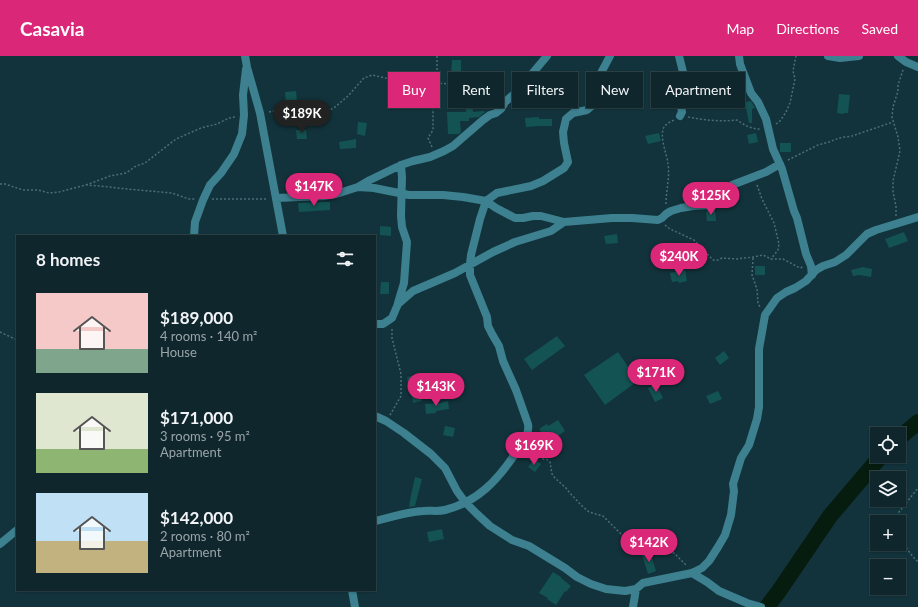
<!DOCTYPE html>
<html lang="en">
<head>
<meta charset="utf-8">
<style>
  :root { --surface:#0e262c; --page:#172e34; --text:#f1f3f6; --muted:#9ba5a9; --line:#2e4348; --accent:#db2777 }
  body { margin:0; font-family:Lato,sans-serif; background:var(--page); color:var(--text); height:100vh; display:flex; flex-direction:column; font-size:15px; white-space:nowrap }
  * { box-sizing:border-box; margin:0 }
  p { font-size:13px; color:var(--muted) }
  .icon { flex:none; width:22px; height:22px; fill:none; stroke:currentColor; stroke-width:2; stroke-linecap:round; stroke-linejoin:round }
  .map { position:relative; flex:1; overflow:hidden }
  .side { position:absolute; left:16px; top:179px; width:360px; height:356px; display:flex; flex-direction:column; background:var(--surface); border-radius:0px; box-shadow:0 1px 3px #0004,0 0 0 1px var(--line) }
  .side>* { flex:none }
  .banner { position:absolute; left:388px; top:16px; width:380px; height:36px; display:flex; gap:8px }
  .fabs { position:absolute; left:870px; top:371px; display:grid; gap:8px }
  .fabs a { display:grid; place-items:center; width:36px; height:36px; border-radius:0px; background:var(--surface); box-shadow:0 1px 3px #0004,0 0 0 1px var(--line); font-size:20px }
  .price { position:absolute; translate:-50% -34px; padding:0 9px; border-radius:14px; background:var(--accent); color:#fff; font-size:13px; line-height:26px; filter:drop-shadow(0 1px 2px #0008) }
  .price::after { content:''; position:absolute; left:50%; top:24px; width:12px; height:9px; margin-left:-6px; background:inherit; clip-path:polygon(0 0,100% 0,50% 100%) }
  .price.on { background:#222; color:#fff }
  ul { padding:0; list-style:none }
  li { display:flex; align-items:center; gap:12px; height:100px; padding:0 20px }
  li span { display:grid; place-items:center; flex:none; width:112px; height:80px; border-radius:0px; color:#555 }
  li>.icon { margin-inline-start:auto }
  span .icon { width:48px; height:48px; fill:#fffc; stroke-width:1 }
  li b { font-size:17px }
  h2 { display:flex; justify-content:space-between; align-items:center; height:48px; padding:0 20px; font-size:17px }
  .tag { padding:0 14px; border-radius:0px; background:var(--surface); box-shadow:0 1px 3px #0004,0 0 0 1px var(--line); font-size:14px; line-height:36px }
  .tag.on { background:var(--accent); color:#fff }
  header { display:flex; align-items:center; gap:24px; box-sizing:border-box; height:56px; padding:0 20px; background:var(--accent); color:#fff }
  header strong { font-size:19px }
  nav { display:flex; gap:22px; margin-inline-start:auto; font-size:14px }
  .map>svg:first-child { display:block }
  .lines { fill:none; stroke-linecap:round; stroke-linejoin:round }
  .river { stroke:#061c0f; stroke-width:16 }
  .building { fill:#145353 }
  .path { stroke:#496f78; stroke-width:1.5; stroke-dasharray:2 2; stroke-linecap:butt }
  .minor { stroke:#3d808f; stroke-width:8 }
</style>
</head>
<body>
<header>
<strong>Casavia</strong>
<nav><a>Map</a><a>Directions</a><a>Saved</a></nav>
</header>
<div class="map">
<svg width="918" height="551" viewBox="0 0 918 551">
  <rect width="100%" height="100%" fill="#12333b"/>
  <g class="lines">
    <path class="river" d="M899 382 918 366
      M767 551 779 535 830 460 881 400"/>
  </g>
  <path class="building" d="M452 4H461V19H451Z
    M553 15 554 25 545 26V16Z
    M296 35 297 46 286 47 285 36Z
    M839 38 850 39 848 57H844L843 58 837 57Z
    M472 44 473 56 484 55 485 56 479 61 469 62V65H460L461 76 459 78H448L447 56H466L465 45Z
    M751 45 755 52 752 53V67H749L745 46Z
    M304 47H315L316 55 305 56Z
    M539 61V63H552V70H540L526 71 525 62Z
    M358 66 367 67 365 80 357 78Z
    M296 74H306L307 83H297Z
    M659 77 661 85 648 88 645 80Z
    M756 77 758 86 749 88 747 79Z
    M356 83V92L340 93 339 86Z
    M780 87H791V96H780Z
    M324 146H330V154L299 156 298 147Z
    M712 154H715L716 165H707L706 155Z
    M380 170 391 171V180L380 179Z
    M904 176 908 185 889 192 885 183Z
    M617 178 618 187 606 188 604 180Z
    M755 210H765V219H755Z
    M863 211 872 213 871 221 859 219 853 220 851 214Z
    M685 214 687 225 679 227 678 225 672 226 670 217Z
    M381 226H389V238H380Z
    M557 280 565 290 532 314 524 303Z
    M724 295 729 302 720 309 715 302Z
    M618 296 631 315 632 314 639 324 605 349 584 319Z
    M417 319 418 327H419L422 345 413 347 410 329H408L407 321Z
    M656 328 663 342 655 346 648 332Z
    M718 335 722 343 710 348 706 340Z
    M448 345 449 353 436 355V357L426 358 425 348 440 347Z
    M558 364 565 375 546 388 538 377 541 375 539 373 547 368 548 370Z
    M445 370 455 372 453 381 443 379Z
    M534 403 541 408 535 416 528 411Z
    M415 421 422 423 415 450 409 451 411 439Z
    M442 473 444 483 429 486 427 476Z
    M650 496 656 515 648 518 642 499Z
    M553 516 561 521V522L571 530 566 536 565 535 556 549 547 543 548 542 539 537Z"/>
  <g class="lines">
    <path class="path" d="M269 56 273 55 292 60 322 59 335 51 348 40 364 22 372 19 394 24 429 29 437 27 472 30
      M688 61C704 64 720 66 737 64 744 69 751 73 760 73
      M776 68 780 65 786 56 790 47 795 23 793 15 796 0
      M432 91 428 82 433 74V37L435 28 437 25V0
      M788 104 818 89 829 86 839 82 852 80 893 66
      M0 128H5L23 134H38L49 137 59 136 86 129 100 130 127 133 172 137 189 143H195
      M86 129 110 120 126 117 136 110 145 107 176 83 201 72 217 68 229 62 235 61
      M757 129 762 143 774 167 779 188 778 194 771 203
      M212 143H267
      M666 148C666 134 670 122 668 108 667 98 659 81 664 71 666 68 670 66 674 64
      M896 160V150L893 136V125L900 95 898 81 892 61 893 51 898 35V29L903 14
      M665 169 670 173 694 184 713 204H718L722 202 737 203 753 201 763 199 771 203H783L800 212 803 211
      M753 202 752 219 757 233 758 247 760 251
      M0 276 17 284
      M390 359 401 340V318L392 282V272
      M534 385 542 403H546L550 406 552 418 555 422 567 433 569 436 581 449 589 456 603 460 625 482 637 491H655L662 496 674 497 687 510
      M896 461 898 466
      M891 466 918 432
      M899 473C901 486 909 497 918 506"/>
    <path class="minor" d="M245 0 247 11 260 57 283 180
      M679 0 683 16 682 23 679 30V39L682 56 680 60
      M739 0 740 8 751 37 758 46 766 63 773 93 782 113 794 155 797 162 806 198 811 210 812 219
      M828 0 840 2 859 0
      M898 0 906 6 918 11
      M358 131 374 132 409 139H443L463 141 486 145 496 152 515 162H523L533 160H541L564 166
      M276 142 324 140 336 138 358 131 370 124 401 109 413 105 430 101 444 95 453 90 483 64 490 59 496 57 501 53 505 46 521 32 531 19 547 0
      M194 180 195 166 203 144 210 129 221 117 234 98 242 78 244 59 243 39 246 13
      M398 247 404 227 407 186 402 171 401 160 402 121 401 109
      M375 268H383L392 262 398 248 413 235 455 217 493 196 515 186 551 175 564 166 612 162H632L658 164 662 162 666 158 671 155 681 152 693 150 712 149 717 147 726 133 732 129 766 116 780 108
      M375 360 386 365 404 377 431 398 445 412 457 435 465 446 477 458 490 470 512 484 529 490 565 512 577 521 591 528 606 533 625 535 636 533 643 527 692 517 702 512 709 505 718 491 725 479 731 459 734 435 733 428 741 402 749 389 757 363 759 351V293L765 259 777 242 786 236 795 232 806 225 816 214 823 210 835 206 846 199 867 178 876 174 918 161
      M375 465C391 461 407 456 423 455 430 454 437 456 445 454 477 446 497 425 515 398 521 389 530 380 528 368L516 334 503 305 499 290 492 278 488 270 487 261 470 219V208L471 199 480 163 486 145 497 137 531 130 543 125 564 112 568 106 564 87 563 76 566 63 573 57 587 54 592 50 595 34 601 17 610 0
      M0 488 17 474
      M692 517 707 526 719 535 747 547 761 551
      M352 534 355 551
      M633 551 636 533"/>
  </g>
</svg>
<div class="fabs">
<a><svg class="icon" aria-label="locate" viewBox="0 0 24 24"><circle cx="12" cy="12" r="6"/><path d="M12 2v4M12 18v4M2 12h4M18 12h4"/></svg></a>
<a><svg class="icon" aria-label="layers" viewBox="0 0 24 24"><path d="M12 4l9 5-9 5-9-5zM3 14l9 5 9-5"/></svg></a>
<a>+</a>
<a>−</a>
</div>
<b class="price on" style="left:302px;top:78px">$189K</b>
<b class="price" style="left:314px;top:151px">$147K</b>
<b class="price" style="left:711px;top:160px">$125K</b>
<b class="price" style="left:679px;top:221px">$240K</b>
<b class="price" style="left:656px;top:337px">$171K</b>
<b class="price" style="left:436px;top:351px">$143K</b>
<b class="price" style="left:534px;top:410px">$169K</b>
<b class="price" style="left:649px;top:507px">$142K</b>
<div class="banner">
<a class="tag on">Buy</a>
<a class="tag">Rent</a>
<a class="tag">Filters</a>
<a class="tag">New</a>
<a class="tag">Apartment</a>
</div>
<section class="side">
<h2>8 homes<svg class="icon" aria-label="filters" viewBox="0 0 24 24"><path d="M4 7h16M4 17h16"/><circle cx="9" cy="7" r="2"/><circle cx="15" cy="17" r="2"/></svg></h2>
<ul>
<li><span style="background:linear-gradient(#f6c9c9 70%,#7fa58c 0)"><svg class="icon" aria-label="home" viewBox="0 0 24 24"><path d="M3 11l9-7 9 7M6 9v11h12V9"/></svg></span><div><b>$189,000</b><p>4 rooms · 140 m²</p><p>House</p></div></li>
<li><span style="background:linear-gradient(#dfe7d0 70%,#8fb573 0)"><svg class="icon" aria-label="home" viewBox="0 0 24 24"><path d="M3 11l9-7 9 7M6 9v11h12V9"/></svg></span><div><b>$171,000</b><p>3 rooms · 95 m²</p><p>Apartment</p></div></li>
<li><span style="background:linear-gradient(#bfe0f5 60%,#c2b280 0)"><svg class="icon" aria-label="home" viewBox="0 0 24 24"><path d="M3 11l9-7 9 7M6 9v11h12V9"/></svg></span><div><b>$142,000</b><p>2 rooms · 80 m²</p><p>Apartment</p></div></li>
</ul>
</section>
</div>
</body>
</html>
